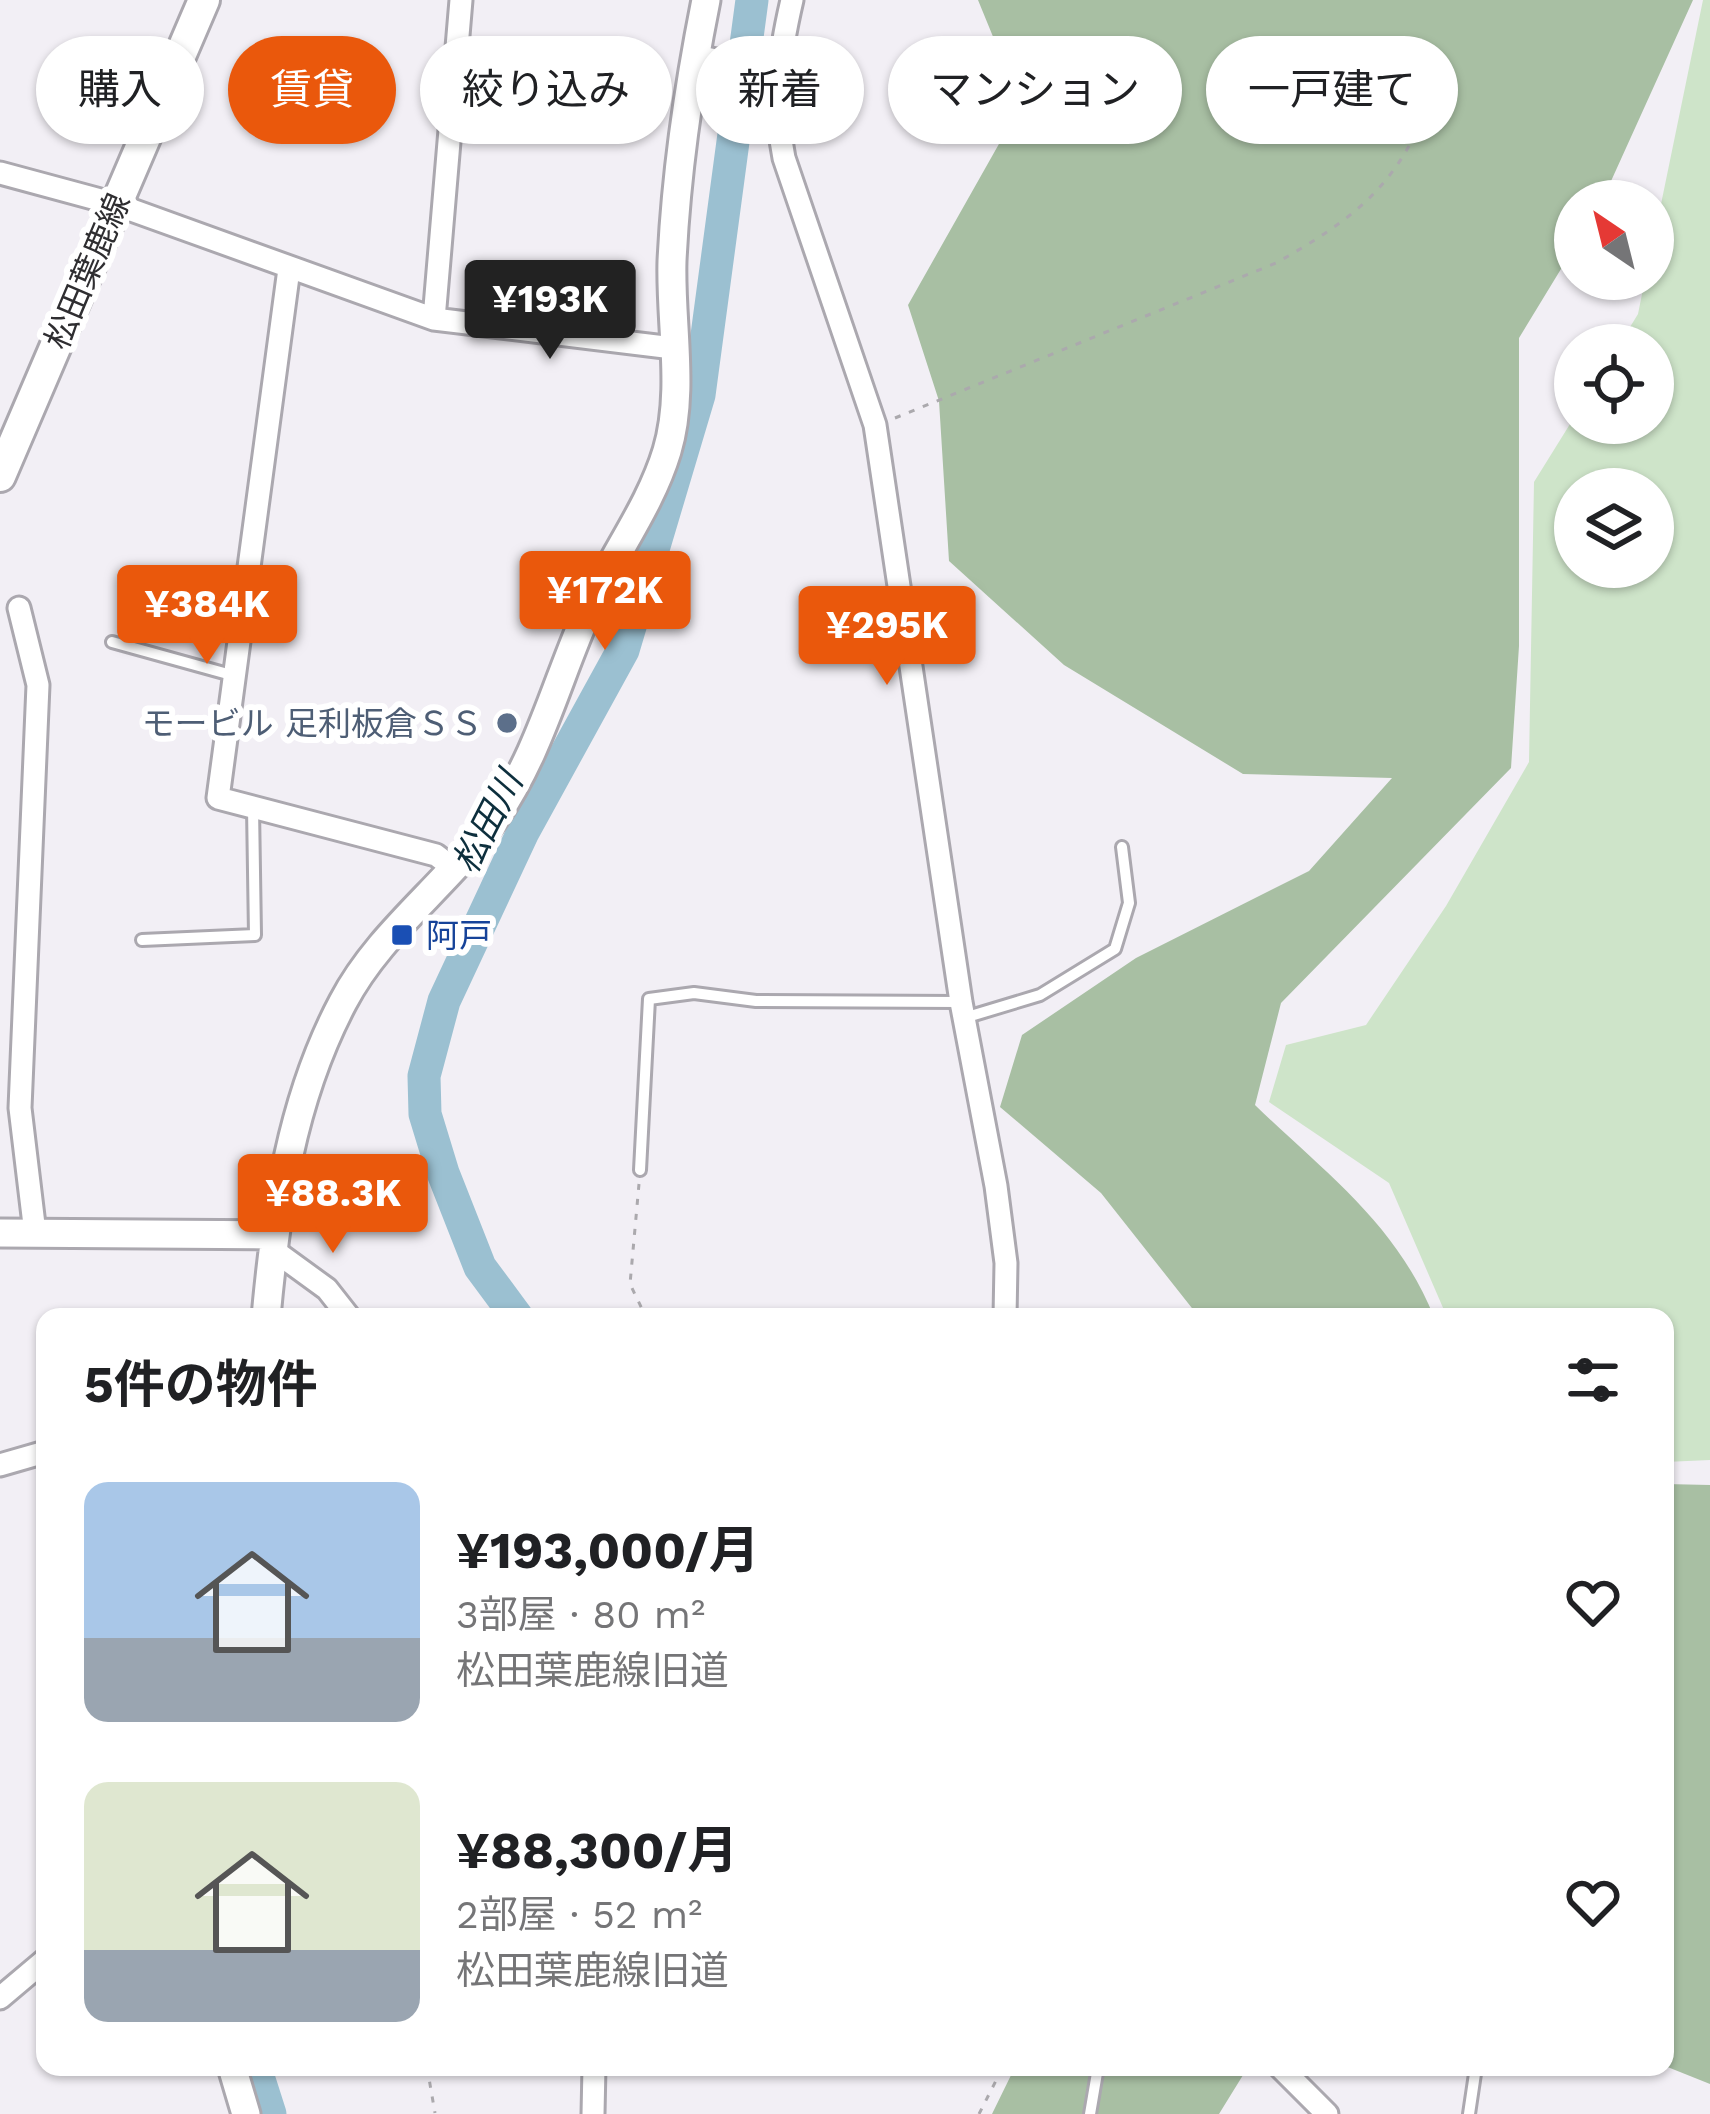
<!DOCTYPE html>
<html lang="ja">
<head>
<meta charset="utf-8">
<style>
  :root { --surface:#fff; --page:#f2f2f2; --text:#202124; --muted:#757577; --accent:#ea580c }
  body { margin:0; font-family:"Work Sans","Noto Sans JP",sans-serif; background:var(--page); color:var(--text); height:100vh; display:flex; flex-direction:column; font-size:45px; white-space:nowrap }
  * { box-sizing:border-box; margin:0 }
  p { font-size:39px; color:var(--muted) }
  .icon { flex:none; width:66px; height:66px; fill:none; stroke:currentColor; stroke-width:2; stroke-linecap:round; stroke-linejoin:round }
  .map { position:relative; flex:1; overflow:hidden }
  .details { position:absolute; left:36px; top:1308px; width:1638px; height:768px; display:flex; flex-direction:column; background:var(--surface); border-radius:24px; box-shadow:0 3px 9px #0004 }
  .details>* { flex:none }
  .top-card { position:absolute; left:36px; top:36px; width:1638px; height:108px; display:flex; gap:24px }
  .needle { width:78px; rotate:325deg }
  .tools { position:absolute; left:1554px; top:180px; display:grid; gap:24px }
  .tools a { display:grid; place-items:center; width:120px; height:120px; border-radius:50%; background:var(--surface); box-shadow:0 3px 9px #0004; font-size:60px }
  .price { position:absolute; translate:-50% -102px; padding:0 27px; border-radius:12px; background:var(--accent); color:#fff; font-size:39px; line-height:78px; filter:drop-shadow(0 3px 6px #0008) }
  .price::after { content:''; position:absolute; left:50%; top:72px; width:36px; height:27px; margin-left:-18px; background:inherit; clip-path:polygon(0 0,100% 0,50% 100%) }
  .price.current { background:#222; color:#fff }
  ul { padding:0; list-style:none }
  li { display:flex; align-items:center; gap:36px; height:300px; padding:0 48px }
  li span { display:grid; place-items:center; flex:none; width:336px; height:240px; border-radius:24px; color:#555 }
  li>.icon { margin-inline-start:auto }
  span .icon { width:144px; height:144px; fill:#fffc; stroke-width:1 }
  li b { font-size:51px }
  h2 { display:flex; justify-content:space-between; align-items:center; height:144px; padding:0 48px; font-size:51px }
  .pill { padding:0 42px; border-radius:54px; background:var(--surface); box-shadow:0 3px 9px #0004; font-size:42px; line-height:108px }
  .pill.current { background:var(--accent); color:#fff }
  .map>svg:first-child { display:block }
  .green { fill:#cee4c9; fill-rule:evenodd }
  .forest { fill:#a8bfa3 }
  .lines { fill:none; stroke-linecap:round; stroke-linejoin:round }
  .river { stroke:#9bc0d1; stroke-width:33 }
  .service-casing { stroke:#aba8af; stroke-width:16 }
  .minor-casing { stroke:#aba8af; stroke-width:27 }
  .tertiary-casing { stroke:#aba8af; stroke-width:33 }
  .secondary-casing { stroke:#aba8af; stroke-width:36 }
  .path { stroke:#aba9ad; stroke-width:3; stroke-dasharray:6 9; stroke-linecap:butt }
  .service { stroke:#fff; stroke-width:10 }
  .minor { stroke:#fff; stroke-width:21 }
  .tertiary { stroke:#fff; stroke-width:27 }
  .secondary { stroke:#fff; stroke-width:30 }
  .service-dot { fill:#5c6f8a; stroke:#fff; stroke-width:4.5 }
  .transit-dot { fill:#1a4fb4; stroke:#fff; stroke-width:4.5 }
  .labels { text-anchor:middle; stroke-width:12; stroke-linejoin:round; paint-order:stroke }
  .street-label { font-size:33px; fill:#2f2e31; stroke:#fff }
  .service-label { font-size:33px; fill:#4e5e75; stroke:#fff; text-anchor:end }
  .transit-label { font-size:33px; fill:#164399; stroke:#fff; text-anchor:start }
  .water-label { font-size:36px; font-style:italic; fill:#0d2f3d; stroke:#fff }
</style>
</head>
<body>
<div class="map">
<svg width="1710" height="2114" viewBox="0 0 1710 2114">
  <rect width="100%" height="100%" fill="#f2eff5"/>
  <path class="green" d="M1703 0H1710V1460L1665 1462V1317H1447L1389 1183 1269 1102 1286 1045 1366 1025 1446 906 1529 762 1534 482 1575 416V423H1653V345H1619L1638 314 1645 279H1653V243ZM1575 489H1653V567H1575Z"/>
  <path class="forest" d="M978 0H1693L1602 201H1575V246L1519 338V646L1511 768 1281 1003 1255 1105C1325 1173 1396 1223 1434 1317H1199L1101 1193 1000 1107 1022 1035 1136 958 1309 871 1392 778 1243 774 1064 665 949 561 939 401 908 305 1021 105Z
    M1665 1484 1710 1485V2084L1665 2066Z
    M1015 2067H1248L1219 2114H992Z"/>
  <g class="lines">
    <path class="river" d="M517 1317 480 1267 443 1173 425 1114 424 1076 444 1001 523 832 623 650 699 395 752 0
      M255 2067 270 2114"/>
    <defs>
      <path id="service" d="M112 642 235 676
        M142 940 255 935 253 808
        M964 1018 1040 995 1115 949 1129 903 1122 847
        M640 1170 649 999 694 993 756 1001 959 1002
        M1090 2114 1098 2067
        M1469 2114 1476 2067"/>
      <path id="minor" d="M792 0C779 56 773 101 784 158L875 425 961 1002 996 1186 1006 1263 1005 1317
        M695 56 775 71
        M0 173 115 204 434 319 461 0
        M289 269 218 798 436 855 453 868
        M434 319 673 348
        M19 608 38 685 20 1108 35 1233
        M272 1249 327 1289 349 1317
        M0 1465 45 1452
        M0 1998 45 1960
        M1280 2067 1327 2114
        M593 2114 594 2067"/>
      <path id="tertiary" d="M0 1233 274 1235
        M266 1317C276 1208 291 1100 343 1002 380 931 448 885 493 820 540 754 557 678 590 606 614 553 650 507 667 451 685 392 670 322 672 261 676 175 689 85 706 0
        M232 2067 246 2114"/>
      <path id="secondary" d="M0 476 204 0"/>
    </defs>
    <use href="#service" class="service-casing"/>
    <use href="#minor" class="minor-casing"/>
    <use href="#tertiary" class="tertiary-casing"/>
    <use href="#secondary" class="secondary-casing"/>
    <path class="path" d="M895 418 1276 263C1361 215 1402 181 1435 87
      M639 1184 630 1284 646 1317
      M427 2067 435 2113
      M979 2114 1003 2067"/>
    <use href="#service" class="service"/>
    <use href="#minor" class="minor"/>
    <use href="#tertiary" class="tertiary"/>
    <use href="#secondary" class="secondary"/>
  </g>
  <circle class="service-dot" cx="507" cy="723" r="12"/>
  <rect class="transit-dot" x="390" y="923" width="24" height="24" rx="6"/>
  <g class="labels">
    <g class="street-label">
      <text transform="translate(87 271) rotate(-67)" y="12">松田葉鹿線</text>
    </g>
    <g class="service-label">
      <text x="483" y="735">モービル 足利板倉ＳＳ</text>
    </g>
    <g class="transit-label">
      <text x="426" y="947">阿戸</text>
    </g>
    <g class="water-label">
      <text transform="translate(487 822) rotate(-63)" y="13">松田川</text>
    </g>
  </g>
</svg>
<div class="tools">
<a><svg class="needle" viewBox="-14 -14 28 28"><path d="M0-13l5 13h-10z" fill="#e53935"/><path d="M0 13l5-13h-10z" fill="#757577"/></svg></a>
<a><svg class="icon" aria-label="locate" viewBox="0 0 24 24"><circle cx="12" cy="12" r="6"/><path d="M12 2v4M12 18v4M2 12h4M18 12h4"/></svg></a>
<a><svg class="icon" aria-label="layers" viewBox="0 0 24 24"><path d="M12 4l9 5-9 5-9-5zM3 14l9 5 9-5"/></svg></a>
</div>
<b class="price current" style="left:550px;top:362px">¥193K</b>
<b class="price" style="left:605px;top:653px">¥172K</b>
<b class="price" style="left:207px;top:667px">¥384K</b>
<b class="price" style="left:887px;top:688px">¥295K</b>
<b class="price" style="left:333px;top:1256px">¥88.3K</b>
<div class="top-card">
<a class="pill">購入</a>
<a class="pill current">賃貸</a>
<a class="pill">絞り込み</a>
<a class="pill">新着</a>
<a class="pill">マンション</a>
<a class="pill">一戸建て</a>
</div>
<section class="details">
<h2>5件の物件<svg class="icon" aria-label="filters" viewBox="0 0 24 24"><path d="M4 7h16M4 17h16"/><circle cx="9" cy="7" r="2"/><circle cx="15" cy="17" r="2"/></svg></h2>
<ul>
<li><span style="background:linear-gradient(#a9c7e8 65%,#9aa5b1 0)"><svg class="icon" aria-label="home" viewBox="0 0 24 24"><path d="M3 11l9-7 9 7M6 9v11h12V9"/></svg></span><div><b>¥193,000/月</b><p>3部屋 · 80 m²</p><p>松田葉鹿線旧道</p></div><svg class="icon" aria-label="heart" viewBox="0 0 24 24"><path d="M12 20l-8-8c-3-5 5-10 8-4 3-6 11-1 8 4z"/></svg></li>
<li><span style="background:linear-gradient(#dfe7d0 70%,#9aa5b1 0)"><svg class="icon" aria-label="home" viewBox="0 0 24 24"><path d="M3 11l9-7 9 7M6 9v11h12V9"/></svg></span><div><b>¥88,300/月</b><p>2部屋 · 52 m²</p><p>松田葉鹿線旧道</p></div><svg class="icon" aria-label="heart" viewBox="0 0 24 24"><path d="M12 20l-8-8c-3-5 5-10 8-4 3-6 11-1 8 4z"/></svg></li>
</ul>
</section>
</div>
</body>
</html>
